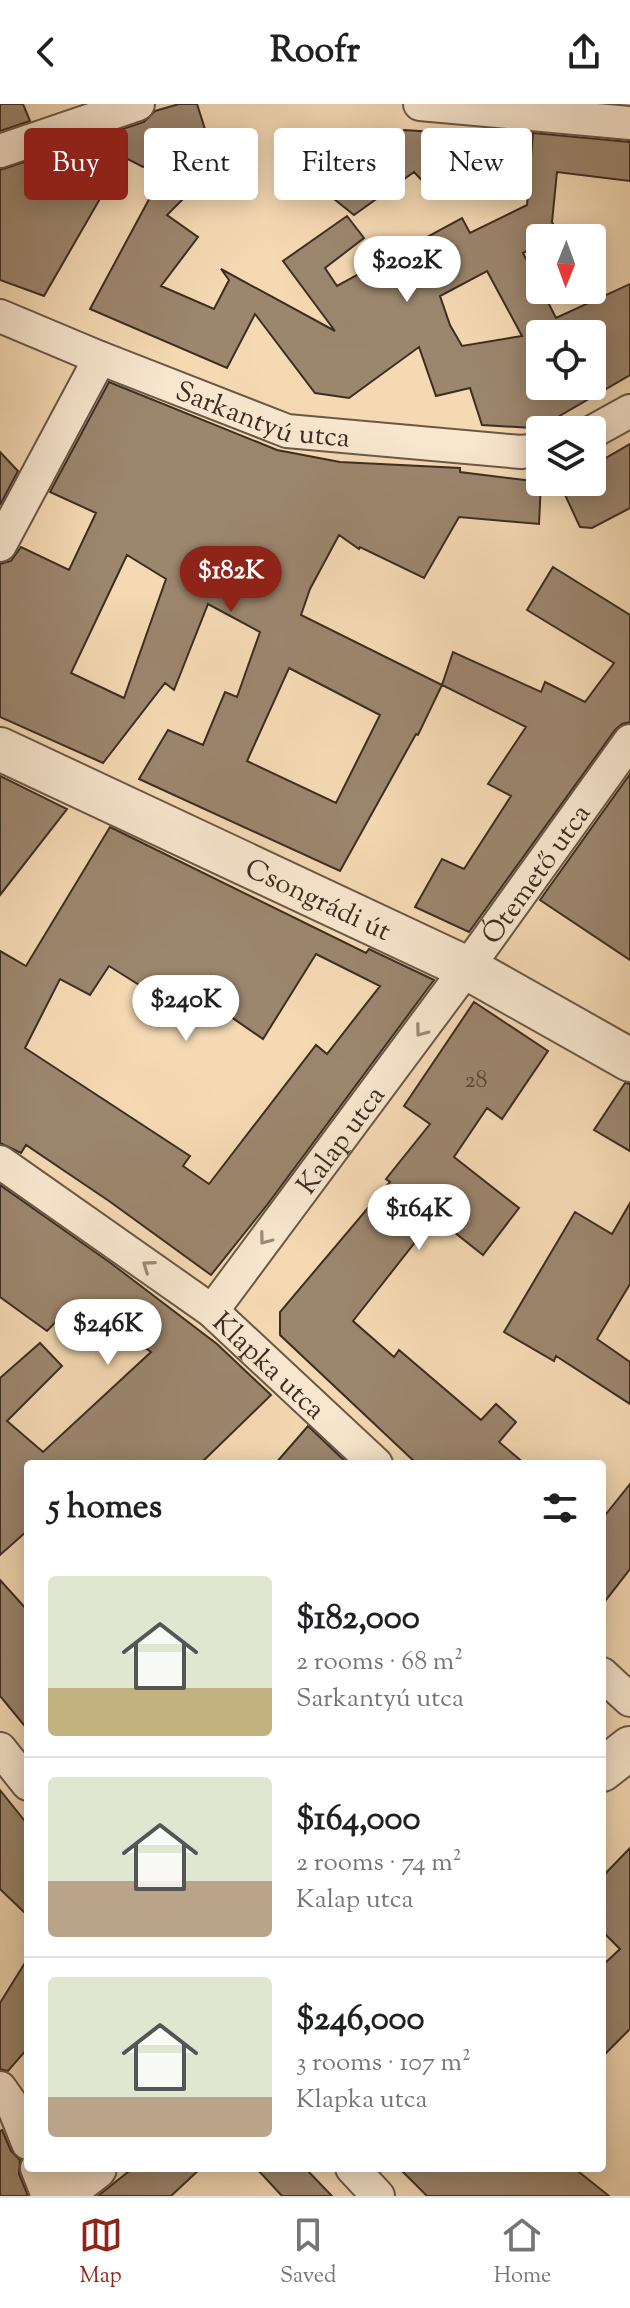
<!DOCTYPE html>
<html lang="en">
<head>
<meta charset="utf-8">
<style>
  :root { --surface:#fff; --page:#f6f6f6; --text:#202124; --muted:#757577; --line:#e0e0e0; --accent:#8f2418 }
  body { margin:0; font-family:"Sorts Mill Goudy",serif; background:var(--page); color:var(--text); height:100vh; display:flex; flex-direction:column; font-size:30px; white-space:nowrap }
  * { box-sizing:border-box; margin:0 }
  p { font-size:26px; color:var(--muted) }
  .icon { flex:none; width:44px; height:44px; fill:none; stroke:currentColor; stroke-width:2; stroke-linecap:round; stroke-linejoin:round }
  .map { position:relative; flex:1; overflow:hidden }
  .details { position:absolute; left:24px; top:1356px; width:582px; height:712px; display:flex; flex-direction:column; background:var(--surface); border-radius:8px; box-shadow:0 4px 20px #0003 }
  .details>* { flex:none }
  .guide { position:absolute; left:24px; top:24px; width:582px; height:72px; display:flex; gap:16px }
  .needle { width:52px; rotate:181deg }
  .fabs { position:absolute; left:526px; top:120px; display:grid; gap:16px }
  .fabs a { display:grid; place-items:center; width:80px; height:80px; border-radius:8px; background:var(--surface); box-shadow:0 4px 20px #0003; font-size:40px }
  .price { position:absolute; translate:-50% -68px; padding:0 18px; border-radius:28px; background:#fff; color:#222; font-size:26px; line-height:52px; filter:drop-shadow(0 2px 4px #0008) }
  .price::after { content:''; position:absolute; left:50%; top:48px; width:24px; height:18px; margin-left:-12px; background:inherit; clip-path:polygon(0 0,100% 0,50% 100%) }
  .price.active { background:var(--accent); color:#fff }
  ul { padding:0; list-style:none }
  li { display:flex; align-items:center; gap:24px; height:200px; padding:0 24px }
  li+li { border-top:2px solid var(--line) }
  li span { display:grid; place-items:center; flex:none; width:224px; height:160px; border-radius:8px; color:#555 }
  li>.icon { margin-inline-start:auto }
  span .icon { width:96px; height:96px; fill:#fffc; stroke-width:1 }
  li b { font-size:34px }
  h2 { display:flex; justify-content:space-between; align-items:center; height:96px; padding:0 24px; font-size:34px }
  .tag { padding:0 28px; border-radius:8px; background:var(--surface); box-shadow:0 4px 20px #0003; font-size:28px; line-height:72px }
  .tag.active { background:var(--accent); color:#fff }
  header { display:flex; justify-content:space-between; align-items:center; height:104px; padding:0 24px; background:var(--surface); font-size:36px; font-weight:700 }
  .dock { display:flex; justify-content:space-around; align-items:center; height:112px; border-top:2px solid var(--line); background:var(--surface); font-size:22px; color:var(--muted) }
  .dock a { display:grid; justify-items:center; gap:4px }
  .dock .active { color:var(--accent) }
  .map>svg:first-child { display:block }
  .building { fill:#9c866e; stroke:#3c2d23; stroke-width:2; fill-rule:evenodd }
  .lines { fill:none; stroke-linecap:round; stroke-linejoin:round }
  .minor-casing { stroke:#6a5847; stroke-width:36 }
  .tertiary-casing { stroke:#6a5847; stroke-width:46 }
  .minor { stroke:#f8e6ce; stroke-width:32 }
  .tertiary { stroke:#f8e6ce; stroke-width:42 }
  .oneway { stroke:#9a8a78 }
  .labels { text-anchor:middle; stroke-width:7; stroke-linejoin:round; paint-order:stroke }
  .number-label { font-size:24px; fill:#544336 }
  .street-label { font-size:28px; fill:#3c2d23; stroke:#f8e6ce }
</style>
</head>
<body>
<header><svg class="icon" aria-label="back" viewBox="0 0 24 24"><path d="M15 5l-7 7 7 7"/></svg>Roofr<svg class="icon" aria-label="share" viewBox="0 0 24 24"><path d="M12 15V3M7 8l5-5 5 5M5 13v7h14v-7"/></svg></header>
<div class="map">
<svg width="630" height="2092" viewBox="0 0 630 2092">
  <rect width="100%" height="100%" fill="#f4d9b3"/>
  <filter id="stains"><feTurbulence type="fractalNoise" baseFrequency=".0025" numOctaves="4"/><feColorMatrix values="0 0 0 0 .2 0 0 0 0 .09 0 0 0 0 .02 0 0 0 .5 -.17"/></filter>
  <radialGradient id="worn" r=".72"><stop offset=".6" stop-color="#630" stop-opacity="0"/><stop offset="1" stop-color="#630" stop-opacity=".3"/></radialGradient>
  <path class="building" d="M0 0H23L30 17 0 27Z
    M179 0H197L211 44 143 63 124 53 44 192 0 176V66L144 18 155 7Z
    M404 26 452 29 433 45 453 67 430 85 414 68 354 111 329 91Z
    M533 29 630 38V77L557 68 552 118 558 130 551 134H540V140L523 149 556 214 630 180V271L544 321V325L535 327 533 324 482 321 470 284 436 292 419 243 349 294 315 289 255 210 227 264 90 205 161 73 183 95 167 111 198 133 161 182 214 205 229 176 221 165 335 227 283 157 347 112 364 134 325 164 337 182 462 114 470 129 527 101ZM487 167 522 232 462 242 450 221 440 192ZM540 230H592V282H540Z
    M109 278 277 346 340 358 460 364V368L541 378 539 420 459 413 424 474 360 443 359 445 339 431 310 485 301 511 442 581 418 631 416 630 340 767 139 675 168 626 203 641 225 588 237 593 260 528 208 500 174 586 165 579 103 659 0 613V460L11 457 21 443 69 466 96 409 50 388ZM127 451 166 475 124 594 71 569ZM289 564 380 611 336 699 247 657Z
    M630 340V404L592 424 580 423 559 378H592V362Z
    M0 348 18 367 0 401Z
    M553 463 630 511V618L622 620 615 626 469 828 415 803 442 755 464 765 511 692 488 680 526 623 442 581 453 548 541 588 545 578 585 598 614 559 527 506Z
    M630 670V856L540 796Z
    M0 672 67 705 0 791Z
    M110 723 366 849 369 845 434 876 267 1101 211 1171 109 1097 26 1041 21 1049 0 1039V847L26 862ZM316 850 380 882 327 950 316 941 209 1080 183 1062 190 1052 25 944 60 875 90 891 109 862 182 908 195 888 263 935Z
    M474 898 548 947 502 1015 487 1004 454 1053 519 1104 483 1151 435 1113 353 1217 394 1253 399 1246 481 1316 496 1300 516 1318 499 1338 525 1360H417L280 1231V1208L390 1078 386 1075 430 1020 404 1002Z
    M625 979 630 980V1047L594 1026Z
    M0 1081 112 1160 217 1240 271 1291 200 1360H28V1426L0 1451V1274L40 1239 62 1262 7 1317 43 1348 151 1248 77 1196 47 1227 0 1193Z
    M630 1099V1180L597 1235 630 1258V1300L556 1252 554 1257 504 1228 575 1108 612 1130Z
    M308 1322 348 1360H275Z
    M630 1380V1465L602 1501V1415Z
    M0 1476 28 1507V1626L0 1592Z
    M0 1686 28 1721V1812L0 1785Z
    M630 1744V1925L602 1953V1862L620 1845 602 1827V1773Z
    M28 1854V1944L8 1967 0 1965V1899Z
    M2 2026 11 2047 20 2056 19 2070 28 2092H0V2027Z
    M133 2064H201L171 2092H98Z
    M256 2064H305L332 2092H282Z
    M399 2064H574L609 2092H427Z"/>
  <g class="lines">
    <defs>
      <g id="minor">
        <path d="M420 0 630 19"/>
        <path d="M0 47 138 0"/>
        <path id="s1" d="M0 212 100 254 287 327 521 348 540 346"/>
        <path d="M592 328 630 307"/>
        <path d="M0 441 100 254"/>
        <path id="s2" d="M0 1058 212 1207 376 1360"/>
        <path id="s3" d="M212 1207 467 864 630 637"/>
        <path d="M602 1570 630 1596"/>
        <path d="M0 1645 28 1680"/>
        <path d="M0 1984 14 2004 28 2039"/>
        <path d="M37 2064 48 2092"/>
        <path d="M352 2064 378 2092"/>
      </g>
      <g id="tertiary">
        <path id="s4" d="M0 645 467 864 630 956"/>
        <path d="M602 1666 630 1644"/>
        <path d="M58 2092 95 2064"/>
      </g>
    </defs>
    <use href="#minor" class="minor-casing"/>
    <use href="#tertiary" class="tertiary-casing"/>
    <use href="#minor" class="minor"/>
    <use href="#tertiary" class="tertiary"/>
  </g>
  <defs><path id="oneway-chevron" d="M-2-3.5L2.5 0L-2 3.5" fill="none" stroke-width="1.6" stroke-linecap="round" stroke-linejoin="round" transform="scale(2)"/></defs>
  <g class="oneway">
    <use href="#oneway-chevron" transform="translate(421 927) rotate(127)"/>
    <use href="#oneway-chevron" transform="translate(265 1135) rotate(127)"/>
    <use href="#oneway-chevron" transform="translate(148 1162) rotate(-145)"/>
  </g>
  <g class="labels">
    <g class="number-label">
      <text x="476" y="983">28</text>
    </g>
    <g class="street-label">
      <text dy="10" stroke="none"><textPath href="#s1" startOffset="282">Sarkantyú utca</textPath></text>
      <text dy="10" stroke="none"><textPath href="#s3" startOffset="544">Ótemető utca</textPath></text>
      <text dy="10" stroke="none"><textPath href="#s4" startOffset="352">Csongrádi út</textPath></text>
      <text dy="10" stroke="none"><textPath href="#s3" startOffset="214">Kalap utca</textPath></text>
      <text dy="10" stroke="none"><textPath href="#s2" startOffset="338">Klapka utca</textPath></text>
    </g>
  </g>
  <rect width="100%" height="100%" filter="url(#stains)"/>
  <rect width="100%" height="100%" fill="url(#worn)"/>
</svg>
<div class="fabs">
<a><svg class="needle" viewBox="-14 -14 28 28"><path d="M0-13l5 13h-10z" fill="#e53935"/><path d="M0 13l5-13h-10z" fill="#757577"/></svg></a>
<a><svg class="icon" aria-label="locate" viewBox="0 0 24 24"><circle cx="12" cy="12" r="6"/><path d="M12 2v4M12 18v4M2 12h4M18 12h4"/></svg></a>
<a><svg class="icon" aria-label="layers" viewBox="0 0 24 24"><path d="M12 4l9 5-9 5-9-5zM3 14l9 5 9-5"/></svg></a>
</div>
<b class="price" style="left:407px;top:200px">$202K</b>
<b class="price active" style="left:231px;top:510px">$182K</b>
<b class="price" style="left:186px;top:939px">$240K</b>
<b class="price" style="left:419px;top:1148px">$164K</b>
<b class="price" style="left:108px;top:1263px">$246K</b>
<div class="guide">
<a class="tag active">Buy</a>
<a class="tag">Rent</a>
<a class="tag">Filters</a>
<a class="tag">New</a>
</div>
<section class="details">
<h2>5 homes<svg class="icon" aria-label="filters" viewBox="0 0 24 24"><path d="M4 7h16M4 17h16"/><circle cx="9" cy="7" r="2"/><circle cx="15" cy="17" r="2"/></svg></h2>
<ul>
<li><span style="background:linear-gradient(#dfe7d0 70%,#c2b280 0)"><svg class="icon" aria-label="home" viewBox="0 0 24 24"><path d="M3 11l9-7 9 7M6 9v11h12V9"/></svg></span><div><b>$182,000</b><p>2 rooms · 68 m²</p><p>Sarkantyú utca</p></div></li>
<li><span style="background:linear-gradient(#dfe7d0 65%,#b9a48a 0)"><svg class="icon" aria-label="home" viewBox="0 0 24 24"><path d="M3 11l9-7 9 7M6 9v11h12V9"/></svg></span><div><b>$164,000</b><p>2 rooms · 74 m²</p><p>Kalap utca</p></div></li>
<li><span style="background:linear-gradient(#dfe7d0 75%,#b9a48a 0)"><svg class="icon" aria-label="home" viewBox="0 0 24 24"><path d="M3 11l9-7 9 7M6 9v11h12V9"/></svg></span><div><b>$246,000</b><p>3 rooms · 107 m²</p><p>Klapka utca</p></div></li>
</ul>
</section>
</div>
<nav class="dock">
<a class="active"><svg class="icon" aria-label="map" viewBox="0 0 24 24"><path d="M3 6l6-2 6 2 6-2v14l-6 2-6-2-6 2zM9 4v14M15 6v14"/></svg>Map</a>
<a><svg class="icon" aria-label="saved" viewBox="0 0 24 24"><path d="M7 4h10v16l-5-4-5 4z"/></svg>Saved</a>
<a><svg class="icon" aria-label="home" viewBox="0 0 24 24"><path d="M3 11l9-7 9 7M6 9v11h12V9"/></svg>Home</a>
</nav>
</body>
</html>
